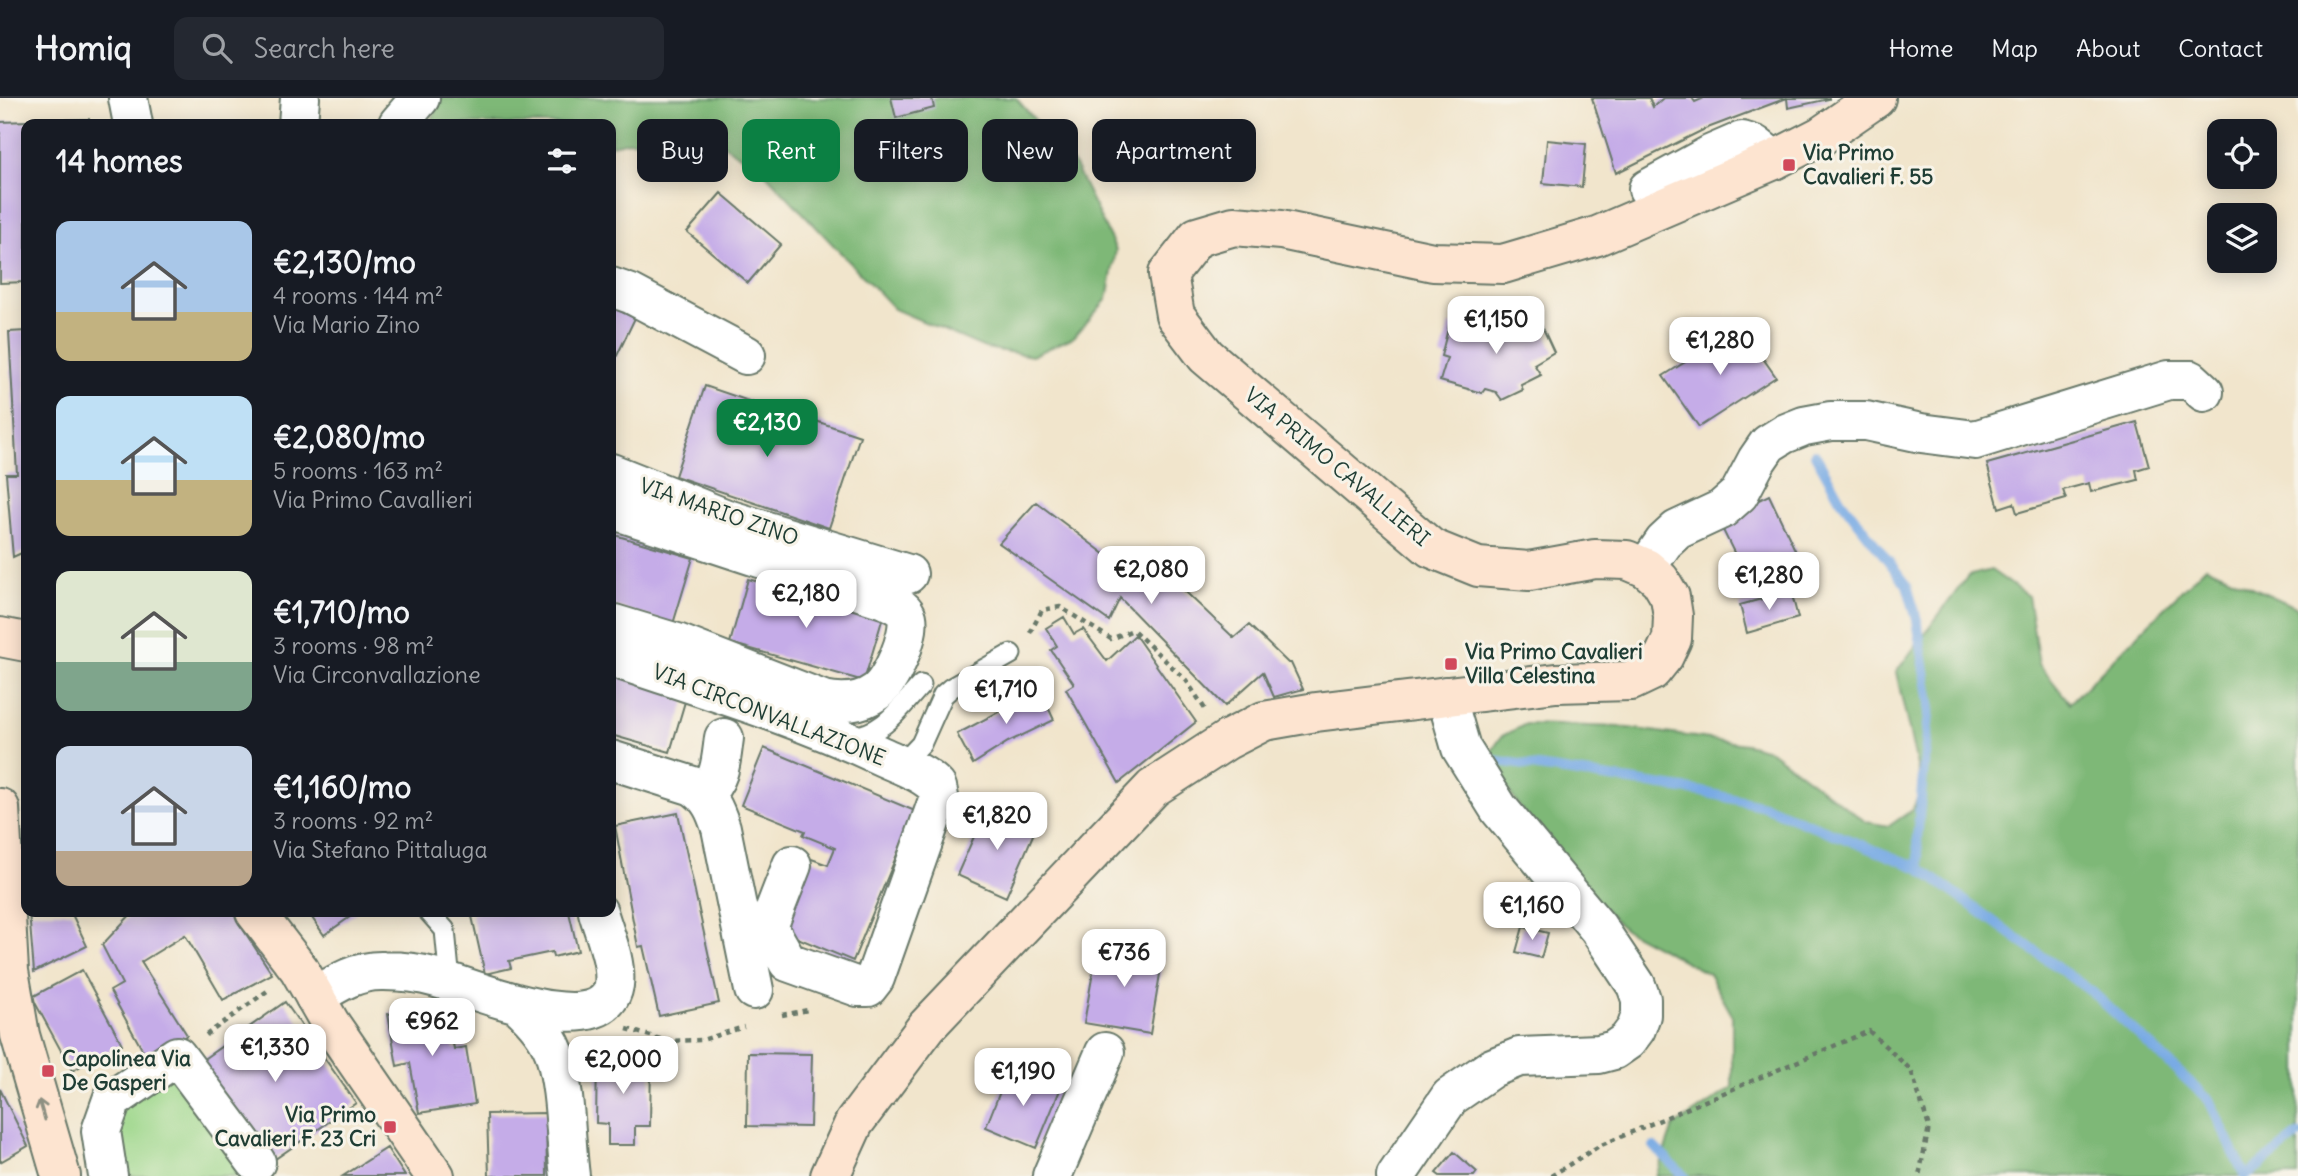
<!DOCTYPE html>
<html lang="en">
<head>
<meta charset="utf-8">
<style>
  :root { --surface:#171b24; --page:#242831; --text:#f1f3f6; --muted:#9ea1a6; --line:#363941; --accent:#0b8043 }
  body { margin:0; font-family:Delius,sans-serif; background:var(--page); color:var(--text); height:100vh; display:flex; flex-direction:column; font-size:26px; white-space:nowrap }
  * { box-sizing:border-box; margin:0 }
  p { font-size:23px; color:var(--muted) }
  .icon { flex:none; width:38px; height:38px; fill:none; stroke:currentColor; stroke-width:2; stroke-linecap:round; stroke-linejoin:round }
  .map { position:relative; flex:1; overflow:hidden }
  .sheet { position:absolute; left:21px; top:21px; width:595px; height:798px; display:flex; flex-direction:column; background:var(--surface); border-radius:14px; box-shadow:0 4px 18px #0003 }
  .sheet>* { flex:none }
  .top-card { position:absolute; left:637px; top:21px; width:665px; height:63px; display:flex; gap:14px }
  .buttons { position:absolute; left:2207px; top:21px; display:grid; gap:14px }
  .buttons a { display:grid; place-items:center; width:70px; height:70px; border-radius:14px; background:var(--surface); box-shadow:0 4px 18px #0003; font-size:35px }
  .price { position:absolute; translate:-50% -60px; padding:0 16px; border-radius:14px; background:#fff; color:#222; font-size:23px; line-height:46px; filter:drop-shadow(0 2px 4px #0008) }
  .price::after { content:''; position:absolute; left:50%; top:42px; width:21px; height:16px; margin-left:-10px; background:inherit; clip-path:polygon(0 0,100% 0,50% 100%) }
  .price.current { background:var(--accent); color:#fff }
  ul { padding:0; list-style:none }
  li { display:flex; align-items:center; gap:21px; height:175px; padding:0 35px }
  li span { display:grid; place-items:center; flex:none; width:196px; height:140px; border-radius:14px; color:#555 }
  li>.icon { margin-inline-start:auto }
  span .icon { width:84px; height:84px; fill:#fffc; stroke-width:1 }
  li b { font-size:30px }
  h2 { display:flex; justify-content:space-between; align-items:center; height:84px; padding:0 35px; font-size:30px }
  .pill { padding:0 24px; border-radius:14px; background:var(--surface); box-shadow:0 4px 18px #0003; font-size:24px; line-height:63px }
  .pill.current { background:var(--accent); color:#fff }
  header { display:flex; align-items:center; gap:42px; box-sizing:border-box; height:98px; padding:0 35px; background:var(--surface); border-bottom:2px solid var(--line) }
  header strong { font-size:33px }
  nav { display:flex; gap:38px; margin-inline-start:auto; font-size:24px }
  .search { width:490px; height:63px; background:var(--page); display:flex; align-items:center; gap:18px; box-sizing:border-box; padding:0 24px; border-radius:14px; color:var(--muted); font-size:26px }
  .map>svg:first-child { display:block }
  .green { fill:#9dd78b; stroke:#5e8a60; stroke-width:2 }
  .forest { fill:#7eb877; stroke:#4e7a56; stroke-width:2 }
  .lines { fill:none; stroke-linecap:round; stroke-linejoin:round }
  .stream { stroke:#78aae4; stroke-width:10 }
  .building { fill:#c5ace8 }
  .lane-casing { stroke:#687869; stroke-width:23 }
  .street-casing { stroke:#687869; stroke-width:42 }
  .secondary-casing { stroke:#687869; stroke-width:42 }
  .path { stroke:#687869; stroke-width:4.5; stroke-dasharray:5 5; stroke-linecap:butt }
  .lane { stroke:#fff; stroke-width:19 }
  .street { stroke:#fff; stroke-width:38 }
  .secondary { stroke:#fde4d0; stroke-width:38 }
  .oneway { stroke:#8e9082 }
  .poi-dot { fill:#d1495b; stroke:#f7f3e8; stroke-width:2.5 }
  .labels { text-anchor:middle; stroke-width:6; stroke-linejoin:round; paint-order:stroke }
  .poi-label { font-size:21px; font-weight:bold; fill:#1f3d34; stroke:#f7f3e8; text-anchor:start }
  .street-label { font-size:21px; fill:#1f3d34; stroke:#f7f3e8 }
</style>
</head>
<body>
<header>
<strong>Homiq</strong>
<div class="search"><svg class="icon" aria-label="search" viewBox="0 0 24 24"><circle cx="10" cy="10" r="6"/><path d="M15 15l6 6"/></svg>Search here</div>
<nav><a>Home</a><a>Map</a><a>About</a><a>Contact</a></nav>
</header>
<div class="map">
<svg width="2298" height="1078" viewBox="0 0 2298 1078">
  <rect width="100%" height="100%" fill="#f7f3e8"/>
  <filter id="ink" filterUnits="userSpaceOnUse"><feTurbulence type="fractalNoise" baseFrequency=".0143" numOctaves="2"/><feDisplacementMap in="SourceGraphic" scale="14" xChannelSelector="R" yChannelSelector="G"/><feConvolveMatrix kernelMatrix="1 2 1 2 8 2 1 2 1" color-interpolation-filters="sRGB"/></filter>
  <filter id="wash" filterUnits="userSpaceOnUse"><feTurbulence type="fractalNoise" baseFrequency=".00686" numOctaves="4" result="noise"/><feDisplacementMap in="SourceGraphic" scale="28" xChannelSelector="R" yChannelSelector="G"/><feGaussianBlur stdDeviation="1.57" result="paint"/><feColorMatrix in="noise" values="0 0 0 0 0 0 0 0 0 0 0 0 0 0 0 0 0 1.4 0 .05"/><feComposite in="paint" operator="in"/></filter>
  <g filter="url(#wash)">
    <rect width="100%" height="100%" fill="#f1e5cc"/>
    <path class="green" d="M177 958 256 1064 272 1078H108L112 1002Z"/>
    <path class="forest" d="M440 0H1016L1075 68 1116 152 1107 201 1074 239 1032 258 985 250 894 211 765 75 724 47 629 43 611 47V26H430Z
      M2206 468 2298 510V1078H1656L1673 1029 1732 990V917L1709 876 1624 831 1554 759 1499 679 1489 657 1502 638 1526 626 1621 629 1746 646 1769 652 1866 724 1889 728 1912 712 1922 690 1896 574 1968 478 1991 472 2028 498 2039 566 2070 605Z"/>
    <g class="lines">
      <path class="stream" d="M1815 356 1840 401 1907 487 1917 522 1930 605 1917 741 1919 770
        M1479 660 1703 694 1764 708 1919 770 2092 894 2209 1002 2245 1078
        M1654 1049 1684 1078
        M2246 1078 2298 1037"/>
    </g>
    <g id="blocks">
      <path class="building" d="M891 0H932L934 10 896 20Z
        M1592 0H1649L1653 9 1663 0H1692L1695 4 1704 0H1829V1L1788 10 1787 0 1705 31 1616 75Z
        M89 21V26H26V184L0 185V24Z
        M1547 42 1586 46 1582 89 1543 85Z
        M721 95 781 146 748 185 687 134Z
        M611 209 635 220 611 270Z
        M1534 211 1554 254 1534 266 1541 277 1521 287 1523 292 1502 302 1496 294 1485 291 1482 295 1440 283 1447 260 1441 258 1449 227 1491 238 1492 234Z
        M1741 229 1776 279 1699 329 1663 278Z
        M26 233V453L13 459 6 376H17L9 234Z
        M705 288 752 304 748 313 809 334 813 322 860 338 829 430 675 378Z
        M2137 324 2149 368 2136 372 2138 382 2091 394 2089 385 2063 392 2066 401 2017 415 2014 405 1999 410 1987 366Z
        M1769 397 1797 456 1747 481 1718 422Z
        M1036 404 1135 479 1169 448 1186 465 1170 479 1234 540 1249 527 1288 565H1291L1303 591 1274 599 1263 574 1225 608 1120 500 1109 523 999 445Z
        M611 436 693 460 673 526 611 507Z
        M748 481 883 519 864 583 730 545Z
        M1791 493 1798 520 1747 535 1740 507Z
        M1064 519 1074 536 1083 531 1107 563 1135 537 1196 624 1119 685 1066 591 1074 586 1051 552 1057 548 1046 530Z
        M611 575 687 597 670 654 611 637Z
        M1040 592 1054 622 1008 644 973 666 957 636Z
        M764 650 915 713 853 863 783 834 809 760 828 767 835 750 803 737 805 733 741 707Z
        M987 709 1036 730 1006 799 957 777Z
        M678 715 719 905 659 918 643 848 638 849 615 728Z
        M29 814H71L87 848 34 874Z
        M133 814H239L245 821 239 825 272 876 223 902 185 837 141 864 187 937 148 962 110 893 122 886 102 847Z
        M308 814H357L324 837Z
        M471 814H569L578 853 553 859 552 854 509 863 511 870 485 876Z
        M1523 829 1548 835 1541 860 1516 854Z
        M1098 846 1163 858 1150 936 1084 925Z
        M82 872 122 946 72 973 32 899Z
        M285 904 356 1005 265 1068 195 967Z
        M446 906 454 951 466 949 475 1006 419 1015 410 965 397 968 388 916Z
        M748 955 812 956 810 1029 747 1028Z
        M597 958 651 959 650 1028H635V1047H608V1026L596 1025Z
        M1009 971 1060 992 1036 1050 986 1029Z
        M0 991 28 1048 0 1064Z
        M546 1015 547 1078H489L487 1016Z
        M387 1050 405 1078H343Z
        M1454 1054 1477 1074 1474 1078H1440L1436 1075Z"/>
    </g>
  </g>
  <g filter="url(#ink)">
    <use href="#blocks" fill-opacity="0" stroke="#687869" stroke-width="2"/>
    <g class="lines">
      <defs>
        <path id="lane" d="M850 640C885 635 898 612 921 587
          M901 667 921 646 943 597 951 590 1011 556
          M429 814 445 832 450 884"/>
        <path id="street" d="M128 0 133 26
          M298 26 300 0
          M398 26 420 0
          M1648 91 1712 56 1742 43 1755 47 1774 62
          M611 189 631 196 746 257
          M611 375 724 420 908 476
          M611 411 887 502C894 506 905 510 907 519 911 537 891 584 876 594 861 605 841 606 823 602L677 545 611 525
          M1646 470 1664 444 1677 432 1722 411 1739 396 1757 362 1768 346 1784 336 1804 328 1831 323H1866L1921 335 1975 342 2169 282H2191L2204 294
          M611 559C702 590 794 617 881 658 900 667 923 674 937 689L939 699 875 880 868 889H858L788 864 768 829 792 767
          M611 662 693 688C710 699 715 712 721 730L754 892
          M704 695C721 682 721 661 724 640
          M315 899C337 885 357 872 384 873 402 873 420 875 437 880 469 889 604 947 614 887 617 864 604 835 598 814
          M519 907C533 920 547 935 554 954 566 991 565 1039 570 1078
          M108 1078 101 1033 112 1002 177 958 256 1064
          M1052 1078 1105 954
          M1396 1078 1450 999 1492 970 1519 959 1599 956 1614 952 1627 943 1636 931 1641 917V901L1636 887 1598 830 1499 711 1461 650 1446 598"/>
        <path id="secondary" d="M0 539 26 544
          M0 710 9 873 20 937 61 1078
          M255 814 299 871 330 925 435 1078
          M830 1078 854 1025 927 928 1153 690 1227 642 1264 623 1316 614 1556 585 1631 583 1652 573 1664 558 1672 541 1673 518 1670 499 1660 482 1646 470 1627 462 1595 461 1529 473 1478 469 1431 450 1206 258 1175 217 1168 176 1197 139 1234 128 1281 132 1433 164 1503 166 1597 138 1774 62 1821 38 1876 0"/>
      </defs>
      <use href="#lane" class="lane-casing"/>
      <use href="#street" class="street-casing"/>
      <use href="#secondary" class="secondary-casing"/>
      <path class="path" d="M1030 535 1042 512 1060 509 1111 541 1133 532 1186 582 1205 611
        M782 917 808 912
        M627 931 667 943 702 942 744 929
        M206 937 270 891
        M1551 1078 1599 1048 1869 933 1911 972 1929 1029 1919 1078"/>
      <use href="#lane" class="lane"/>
      <use href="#street" class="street"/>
      <use href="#secondary" class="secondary"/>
    </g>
    <defs><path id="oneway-shaft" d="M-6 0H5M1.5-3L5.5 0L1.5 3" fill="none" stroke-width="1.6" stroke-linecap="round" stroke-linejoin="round" transform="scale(1.75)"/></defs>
    <use class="oneway" href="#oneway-shaft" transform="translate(42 1012) rotate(-106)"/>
  </g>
  <g class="poi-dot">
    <rect x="1782" y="60" width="14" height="14" rx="3.5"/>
    <rect x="1444" y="559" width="14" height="14" rx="3.5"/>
    <rect x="41" y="966" width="14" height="14" rx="3.5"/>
    <rect x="383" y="1022" width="14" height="14" rx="3.5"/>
  </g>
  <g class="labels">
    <g class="poi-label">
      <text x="1803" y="62">Via Primo<tspan x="1803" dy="24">Cavalieri F. 55</tspan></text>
      <text x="1465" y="561">Via Primo Cavalieri<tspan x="1465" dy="24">Villa Celestina</tspan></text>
      <text x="62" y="968">Capolinea Via<tspan x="62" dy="24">De Gasperi</tspan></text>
      <text x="376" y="1024" text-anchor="end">Via Primo<tspan x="376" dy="24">Cavalieri F. 23 Cri</tspan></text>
    </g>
    <g class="street-label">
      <text transform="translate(1337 369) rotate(40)" y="7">VIA PRIMO CAVALLIERI</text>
      <text transform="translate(719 414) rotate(19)" y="7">VIA MARIO ZINO</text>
      <text transform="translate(769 617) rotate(21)" y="7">VIA CIRCONVALLAZIONE</text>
    </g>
  </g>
</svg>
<div class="buttons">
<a><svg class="icon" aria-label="locate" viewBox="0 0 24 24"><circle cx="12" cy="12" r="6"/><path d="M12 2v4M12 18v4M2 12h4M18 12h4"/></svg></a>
<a><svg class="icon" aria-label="layers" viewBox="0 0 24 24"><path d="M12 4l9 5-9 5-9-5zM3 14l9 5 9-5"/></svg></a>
</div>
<b class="price" style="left:1496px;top:258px">€1,150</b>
<b class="price" style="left:1720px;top:279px">€1,280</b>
<b class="price current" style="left:767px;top:361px">€2,130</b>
<b class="price" style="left:1151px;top:508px">€2,080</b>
<b class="price" style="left:1769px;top:514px">€1,280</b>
<b class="price" style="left:806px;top:532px">€2,180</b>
<b class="price" style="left:1006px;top:628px">€1,710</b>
<b class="price" style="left:997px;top:754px">€1,820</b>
<b class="price" style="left:1532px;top:844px">€1,160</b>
<b class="price" style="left:1124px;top:891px">€736</b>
<b class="price" style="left:432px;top:960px">€962</b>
<b class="price" style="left:275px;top:986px">€1,330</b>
<b class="price" style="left:623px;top:998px">€2,000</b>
<b class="price" style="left:1023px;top:1010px">€1,190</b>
<div class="top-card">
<a class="pill">Buy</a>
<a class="pill current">Rent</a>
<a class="pill">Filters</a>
<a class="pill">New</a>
<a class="pill">Apartment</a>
</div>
<section class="sheet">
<h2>14 homes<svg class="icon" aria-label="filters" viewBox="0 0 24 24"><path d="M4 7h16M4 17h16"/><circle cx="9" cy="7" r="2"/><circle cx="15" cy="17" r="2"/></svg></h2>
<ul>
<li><span style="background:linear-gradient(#a9c7e8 65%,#c2b280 0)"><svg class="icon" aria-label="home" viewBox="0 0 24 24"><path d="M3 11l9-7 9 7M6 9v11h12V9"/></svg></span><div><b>€2,130/mo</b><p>4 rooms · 144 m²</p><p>Via Mario Zino</p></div></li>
<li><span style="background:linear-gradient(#bfe0f5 60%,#c2b280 0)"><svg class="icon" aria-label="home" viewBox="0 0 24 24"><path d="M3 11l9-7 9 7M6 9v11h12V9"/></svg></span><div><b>€2,080/mo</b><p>5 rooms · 163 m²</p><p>Via Primo Cavallieri</p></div></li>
<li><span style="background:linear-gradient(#dfe7d0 65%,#7fa58c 0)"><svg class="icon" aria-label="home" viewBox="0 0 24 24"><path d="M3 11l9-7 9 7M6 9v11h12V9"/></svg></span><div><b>€1,710/mo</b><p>3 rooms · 98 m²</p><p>Via Circonvallazione</p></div></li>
<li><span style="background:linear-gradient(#c9d6e8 75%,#b9a48a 0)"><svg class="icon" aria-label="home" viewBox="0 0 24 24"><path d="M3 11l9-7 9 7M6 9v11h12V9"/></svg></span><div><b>€1,160/mo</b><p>3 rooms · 92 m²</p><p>Via Stefano Pittaluga</p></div></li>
</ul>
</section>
</div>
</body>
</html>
